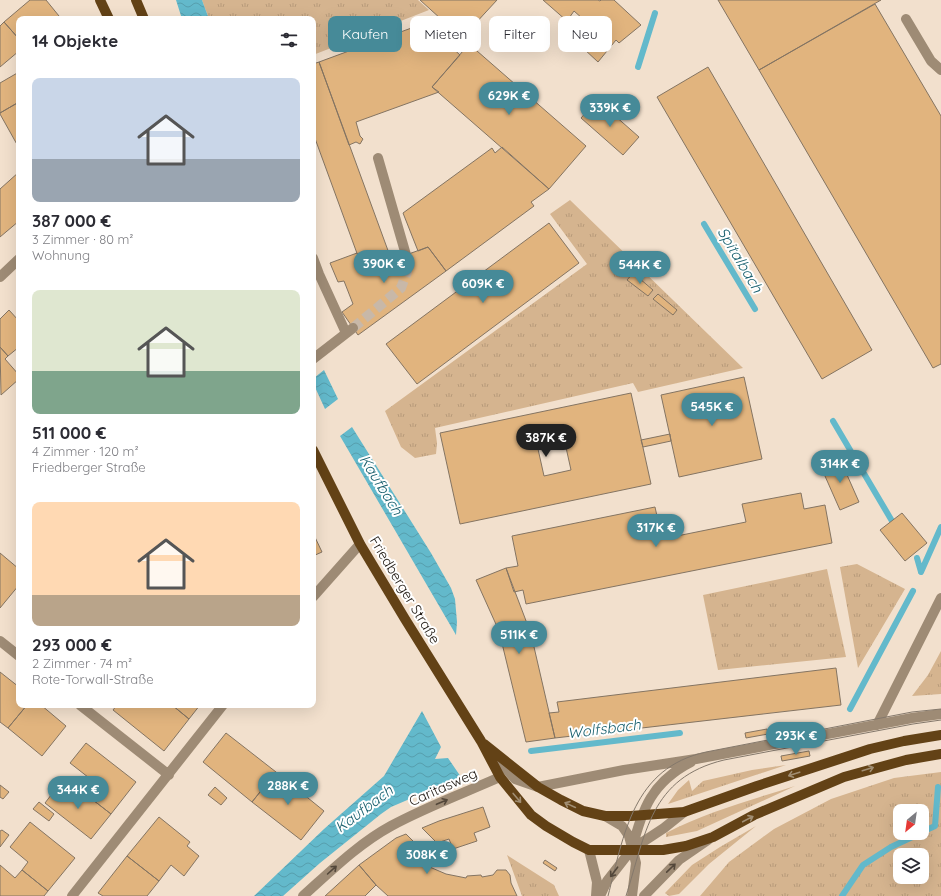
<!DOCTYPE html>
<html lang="de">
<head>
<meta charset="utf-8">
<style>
  :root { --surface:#fff; --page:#f2f2f3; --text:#2b2b33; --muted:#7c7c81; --accent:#468a98 }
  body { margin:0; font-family:Quicksand,sans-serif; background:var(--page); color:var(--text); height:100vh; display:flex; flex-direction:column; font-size:15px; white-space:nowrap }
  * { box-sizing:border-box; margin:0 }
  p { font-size:13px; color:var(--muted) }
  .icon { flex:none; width:22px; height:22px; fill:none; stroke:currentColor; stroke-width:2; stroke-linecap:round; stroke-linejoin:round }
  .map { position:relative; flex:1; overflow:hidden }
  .details { position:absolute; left:16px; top:16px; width:300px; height:692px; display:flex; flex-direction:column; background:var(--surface); border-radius:8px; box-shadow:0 4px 16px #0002 }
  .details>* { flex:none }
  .hud { position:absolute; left:328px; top:16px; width:380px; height:36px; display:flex; gap:8px }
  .needle { width:26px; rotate:209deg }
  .tools { position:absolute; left:893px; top:804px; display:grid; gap:8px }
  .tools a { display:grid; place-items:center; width:36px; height:36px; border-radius:8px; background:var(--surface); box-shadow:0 4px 16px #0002; font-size:20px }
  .price { position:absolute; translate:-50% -34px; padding:0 9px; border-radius:14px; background:var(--accent); color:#fff; font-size:13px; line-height:26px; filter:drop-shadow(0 1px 2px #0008) }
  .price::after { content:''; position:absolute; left:50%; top:24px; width:12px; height:9px; margin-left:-6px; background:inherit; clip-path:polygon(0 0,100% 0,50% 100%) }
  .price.active { background:#222; color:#fff }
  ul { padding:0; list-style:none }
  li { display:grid; align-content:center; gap:8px; height:212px; padding:0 16px }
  li span { display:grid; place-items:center; height:124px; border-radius:8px; color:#555 }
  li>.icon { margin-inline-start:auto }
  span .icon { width:72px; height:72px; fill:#fffc; stroke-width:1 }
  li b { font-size:17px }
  h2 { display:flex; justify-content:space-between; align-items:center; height:48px; padding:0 16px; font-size:17px }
  .chip { padding:0 14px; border-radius:8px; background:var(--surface); box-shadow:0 4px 16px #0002; font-size:14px; line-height:36px }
  .chip.active { background:var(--accent); color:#fff }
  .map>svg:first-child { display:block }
  .grass { fill:url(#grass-tufts); fill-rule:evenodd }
  .water { fill:url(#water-waves) }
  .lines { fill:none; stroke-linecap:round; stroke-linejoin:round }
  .stream { stroke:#63b9cb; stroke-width:6 }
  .building { fill:#e1b47e; stroke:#847462; fill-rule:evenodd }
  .minor-tunnel { stroke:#c8b8a8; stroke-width:10; stroke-dasharray:10 5; stroke-linecap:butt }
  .minor { stroke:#9e8b75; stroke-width:10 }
  .major { stroke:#634216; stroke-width:10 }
  .tram { stroke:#84786b; stroke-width:1 }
  .oneway { stroke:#a18e73 }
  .oneway2 { stroke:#53473a }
  .labels { text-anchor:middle; stroke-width:4; stroke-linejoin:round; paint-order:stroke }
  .street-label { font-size:14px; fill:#211a13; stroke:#fff }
  .water-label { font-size:15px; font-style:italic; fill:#19606e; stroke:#fff }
</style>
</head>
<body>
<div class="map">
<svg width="941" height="896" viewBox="0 0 941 896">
  <defs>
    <pattern id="grass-tufts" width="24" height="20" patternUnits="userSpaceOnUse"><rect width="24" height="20" fill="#d5b48f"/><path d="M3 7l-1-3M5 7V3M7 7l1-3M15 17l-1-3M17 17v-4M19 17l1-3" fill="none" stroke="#b79a7a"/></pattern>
    <pattern id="water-waves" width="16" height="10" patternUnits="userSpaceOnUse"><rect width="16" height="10" fill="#63b9cb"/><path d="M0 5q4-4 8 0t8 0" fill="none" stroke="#569ead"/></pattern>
  </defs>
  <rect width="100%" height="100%" fill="#f2e0cd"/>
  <path class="grass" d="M202 0H418L429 10 313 55V19H209Z
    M570 200 743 368 638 392 633 383 435 428 437 443 436 454 415 458 401 447 385 411 587 264 550 214Z
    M857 564 905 589 858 668 840 567Z
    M827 569 846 657 718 670 703 595Z
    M941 651V694L912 696 928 675Z
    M786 765 668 804 678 790 689 780 692 791 703 781 752 770Z
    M941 772V896H700L729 862 774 829 831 799 894 778ZM900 811H922V833H900ZM900 855H922V877H900Z
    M795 786 697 831 666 837V833C706 812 751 800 795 786Z
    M756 826 709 864 679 894 669 896 665 893 692 865 720 847Z
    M507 855 554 885 559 896H522Z"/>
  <path class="water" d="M176 0H202L209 19H182Z
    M324 370 338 399 325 409 314 385 316 381 314 378Z
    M352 427 431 553 451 588 455 599 457 622 456 635 340 436Z
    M422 711 441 747 435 759 448 758 461 777 391 807 381 814 320 863 283 896H254L324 829 384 776Z"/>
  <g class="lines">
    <path class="stream" d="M638 67 655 13
      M704 224 755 309
      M833 421 892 521
      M917 558 921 572
      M921 572 941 527
      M850 709 913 591
      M531 751 680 733
      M922 832 935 826 938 787
      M842 896 863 865 891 847 921 833"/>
  </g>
  <path class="building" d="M30 0H46L59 16 56 19H19V39L4 22Z
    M420 0H497L462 38Z
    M543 0H598L600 1 601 0H614L641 25 619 43 616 40 598 62 569 35 583 19 574 11 567 21Z
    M718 0H881L759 70Z
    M875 4 941 116V364L933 368 759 70Z
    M4 22 19 39V51L0 67V26Z
    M425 23 460 55 432 87 439 92 356 122 360 136 363 139 360 144 356 142 349 145 319 62Z
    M469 44 586 146 549 189 432 87Z
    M319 62 390 256 362 267 313 133V64Z
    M708 67 872 350 822 379 657 97Z
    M19 72V102L0 113V83Z
    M597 100 639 137 623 155 581 118Z
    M19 102V148L0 114V113Z
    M502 147 549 189 531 202 534 206 446 271 428 247 418 251 403 213 492 148 495 153Z
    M19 172V221L0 237V189Z
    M549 223 579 263 417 384 386 344Z
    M428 247 446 271 358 335 342 312 353 304 344 281 338 282 330 263 357 253 362 267 390 256 392 260Z
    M633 273 653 290 648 296 627 280Z
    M658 294 677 310 673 315 653 299Z
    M9 310 19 321V347L8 356 0 347V319Z
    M0 347 8 356 5 359 19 375V379L1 395Z
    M744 377 762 459 679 477 661 395Z
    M631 393 651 484 460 524 440 433ZM563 434 571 470 544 476 536 440Z
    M670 434 671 441 643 447 641 440Z
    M840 459 859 502 840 510 821 467Z
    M801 493 804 509 825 505 832 543 526 604 523 590 514 592 506 568 518 566 512 536 655 507 662 539 746 522 742 504Z
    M902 513 927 543 905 561 880 530Z
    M313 533 322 552 313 556Z
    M0 553 19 569V585L0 608Z
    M506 568 531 634 555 738 526 742 499 631 476 580Z
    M836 668 841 705 555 738 549 713 559 712 557 702Z
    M0 672 19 687V705H27L8 728 0 722Z
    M27 705H41L66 726 42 756 8 728Z
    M117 705H150L153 707 155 705H172L189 719 164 751 113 710Z
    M172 705H200L189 719Z
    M767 729 768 734 746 738 745 733Z
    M226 733 276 772 252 802 203 762Z
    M86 743 136 782 111 814 84 793 93 781 70 763Z
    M809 751 810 756 782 761 781 756Z
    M276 772 324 811 301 840 252 802Z
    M61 782 81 797 84 793 111 814 91 839 45 803Z
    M0 785 9 792 3 799 0 797Z
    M215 787 227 798 221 805 208 795Z
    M39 802 54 814 49 821 33 809Z
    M483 807 490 827 474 833 477 841 453 849 449 839 437 843 422 828 439 821Z
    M159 817 190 842 187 846 199 856 184 876 171 865 159 881 127 856Z
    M30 822 75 858 48 891 22 870 28 862 10 847Z
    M2 830 9 835 0 847V831Z
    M406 834 423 851 416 858 425 865 446 874 466 878 467 876 481 875 482 877 493 875 497 870H506L510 875 511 883 517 896H388L376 885 359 865 396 838Z
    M127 856 159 881 147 896H103L98 893Z
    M545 860 557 868 555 871 543 863Z
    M0 865 15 878 22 870 48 891 44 896H0Z
    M359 865 376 885 365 896H325Z"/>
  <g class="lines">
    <path class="minor-tunnel" d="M353 328 401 288 407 272 406 255"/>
    <path class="minor" d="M906 19 931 61 941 70
      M378 158 406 255
      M313 258 319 274 346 333
      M0 277 19 259
      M313 359 353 328
      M313 597 360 544
      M0 641 19 656
      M80 705 169 775
      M877 725 941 598
      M495 756 515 779 538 787 624 770 696 759 912 718 941 714
      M605 816 622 826 629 836 636 863 632 896
      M632 849C642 809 652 782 691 762
      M589 850 597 882 596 896
      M72 896 223 705
      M303 896C331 871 358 844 391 826 426 807 464 793 500 777
      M600 896 607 881 632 849 664 828 684 812
      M644 896 679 860 708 840"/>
    <path class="major" d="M100 0 109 19
      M136 0 144 19
      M313 450 360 544 405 619 481 741 500 777 531 815 546 826 573 842 589 850H663L686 846 713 837 754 815 844 777 906 760 941 754
      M484 744 538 787 561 800 583 811 605 816H631L684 812 757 786 870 749 904 741 941 735"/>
    <path class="tram" d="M608 896C624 834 633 768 706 752L912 712 941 709
      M626 896C646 833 650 778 724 760L913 724 941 720"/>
  </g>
  <defs><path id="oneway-shaft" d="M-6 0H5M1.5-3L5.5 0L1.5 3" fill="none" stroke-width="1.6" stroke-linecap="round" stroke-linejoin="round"/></defs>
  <g class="oneway">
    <use href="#oneway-shaft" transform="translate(868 769) rotate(-17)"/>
    <use href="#oneway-shaft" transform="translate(794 774) rotate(162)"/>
    <use href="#oneway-shaft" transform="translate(517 798) rotate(50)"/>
    <use href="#oneway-shaft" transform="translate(570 805) rotate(-155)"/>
    <use href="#oneway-shaft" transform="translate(748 819) rotate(-28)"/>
  </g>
  <g class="oneway2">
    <use href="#oneway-shaft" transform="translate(442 802) rotate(-23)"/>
    <use href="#oneway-shaft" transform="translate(671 868) rotate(-44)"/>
    <use href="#oneway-shaft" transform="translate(332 870) rotate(-42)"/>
    <use href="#oneway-shaft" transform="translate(614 872) rotate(127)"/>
  </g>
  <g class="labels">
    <g class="street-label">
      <text transform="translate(405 590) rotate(59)" y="5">Friedberger Straße</text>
      <text transform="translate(443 787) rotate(-24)" y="5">Caritasweg</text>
    </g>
    <g class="water-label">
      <text transform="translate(740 260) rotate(59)" y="5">Spitalbach</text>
      <text transform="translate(381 485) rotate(58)" y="5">Kaufbach</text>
      <text transform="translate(604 729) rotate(-7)" y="5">Wolfsbach</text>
      <text transform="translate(364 809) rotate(-37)" y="5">Kaufbach</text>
    </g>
  </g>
</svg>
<div class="tools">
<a><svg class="needle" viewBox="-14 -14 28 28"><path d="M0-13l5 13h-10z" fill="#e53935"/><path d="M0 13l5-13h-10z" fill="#7c7c81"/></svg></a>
<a><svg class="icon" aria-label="layers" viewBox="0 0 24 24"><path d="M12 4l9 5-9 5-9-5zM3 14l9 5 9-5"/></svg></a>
</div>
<b class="price" style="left:509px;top:116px">629K €</b>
<b class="price" style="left:610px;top:128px">339K €</b>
<b class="price" style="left:384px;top:284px">390K €</b>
<b class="price" style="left:640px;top:285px">544K €</b>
<b class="price" style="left:483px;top:304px">609K €</b>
<b class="price" style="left:712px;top:427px">545K €</b>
<b class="price active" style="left:546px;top:458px">387K €</b>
<b class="price" style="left:840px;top:484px">314K €</b>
<b class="price" style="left:656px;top:548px">317K €</b>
<b class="price" style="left:519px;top:655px">511K €</b>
<b class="price" style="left:796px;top:756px">293K €</b>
<b class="price" style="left:288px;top:806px">288K €</b>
<b class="price" style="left:78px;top:810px">344K €</b>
<b class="price" style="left:427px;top:875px">308K €</b>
<div class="hud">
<a class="chip active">Kaufen</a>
<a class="chip">Mieten</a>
<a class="chip">Filter</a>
<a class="chip">Neu</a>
</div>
<section class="details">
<h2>14 Objekte<svg class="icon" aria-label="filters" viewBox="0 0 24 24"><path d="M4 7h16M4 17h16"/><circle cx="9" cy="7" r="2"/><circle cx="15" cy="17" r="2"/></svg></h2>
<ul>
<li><span style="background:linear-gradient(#c9d6e8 65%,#9aa5b1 0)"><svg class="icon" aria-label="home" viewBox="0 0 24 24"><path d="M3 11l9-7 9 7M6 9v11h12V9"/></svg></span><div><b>387 000 €</b><p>3 Zimmer · 80 m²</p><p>Wohnung</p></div></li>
<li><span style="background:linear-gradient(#dfe7d0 65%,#7fa58c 0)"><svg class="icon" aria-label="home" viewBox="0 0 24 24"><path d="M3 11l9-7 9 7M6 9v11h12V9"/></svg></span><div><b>511 000 €</b><p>4 Zimmer · 120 m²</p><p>Friedberger Straße</p></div></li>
<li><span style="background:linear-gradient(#ffd9b3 75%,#b9a48a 0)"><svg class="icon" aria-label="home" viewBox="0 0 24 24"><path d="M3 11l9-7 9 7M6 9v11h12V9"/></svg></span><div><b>293 000 €</b><p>2 Zimmer · 74 m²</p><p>Rote-Torwall-Straße</p></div></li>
</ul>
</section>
</div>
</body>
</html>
